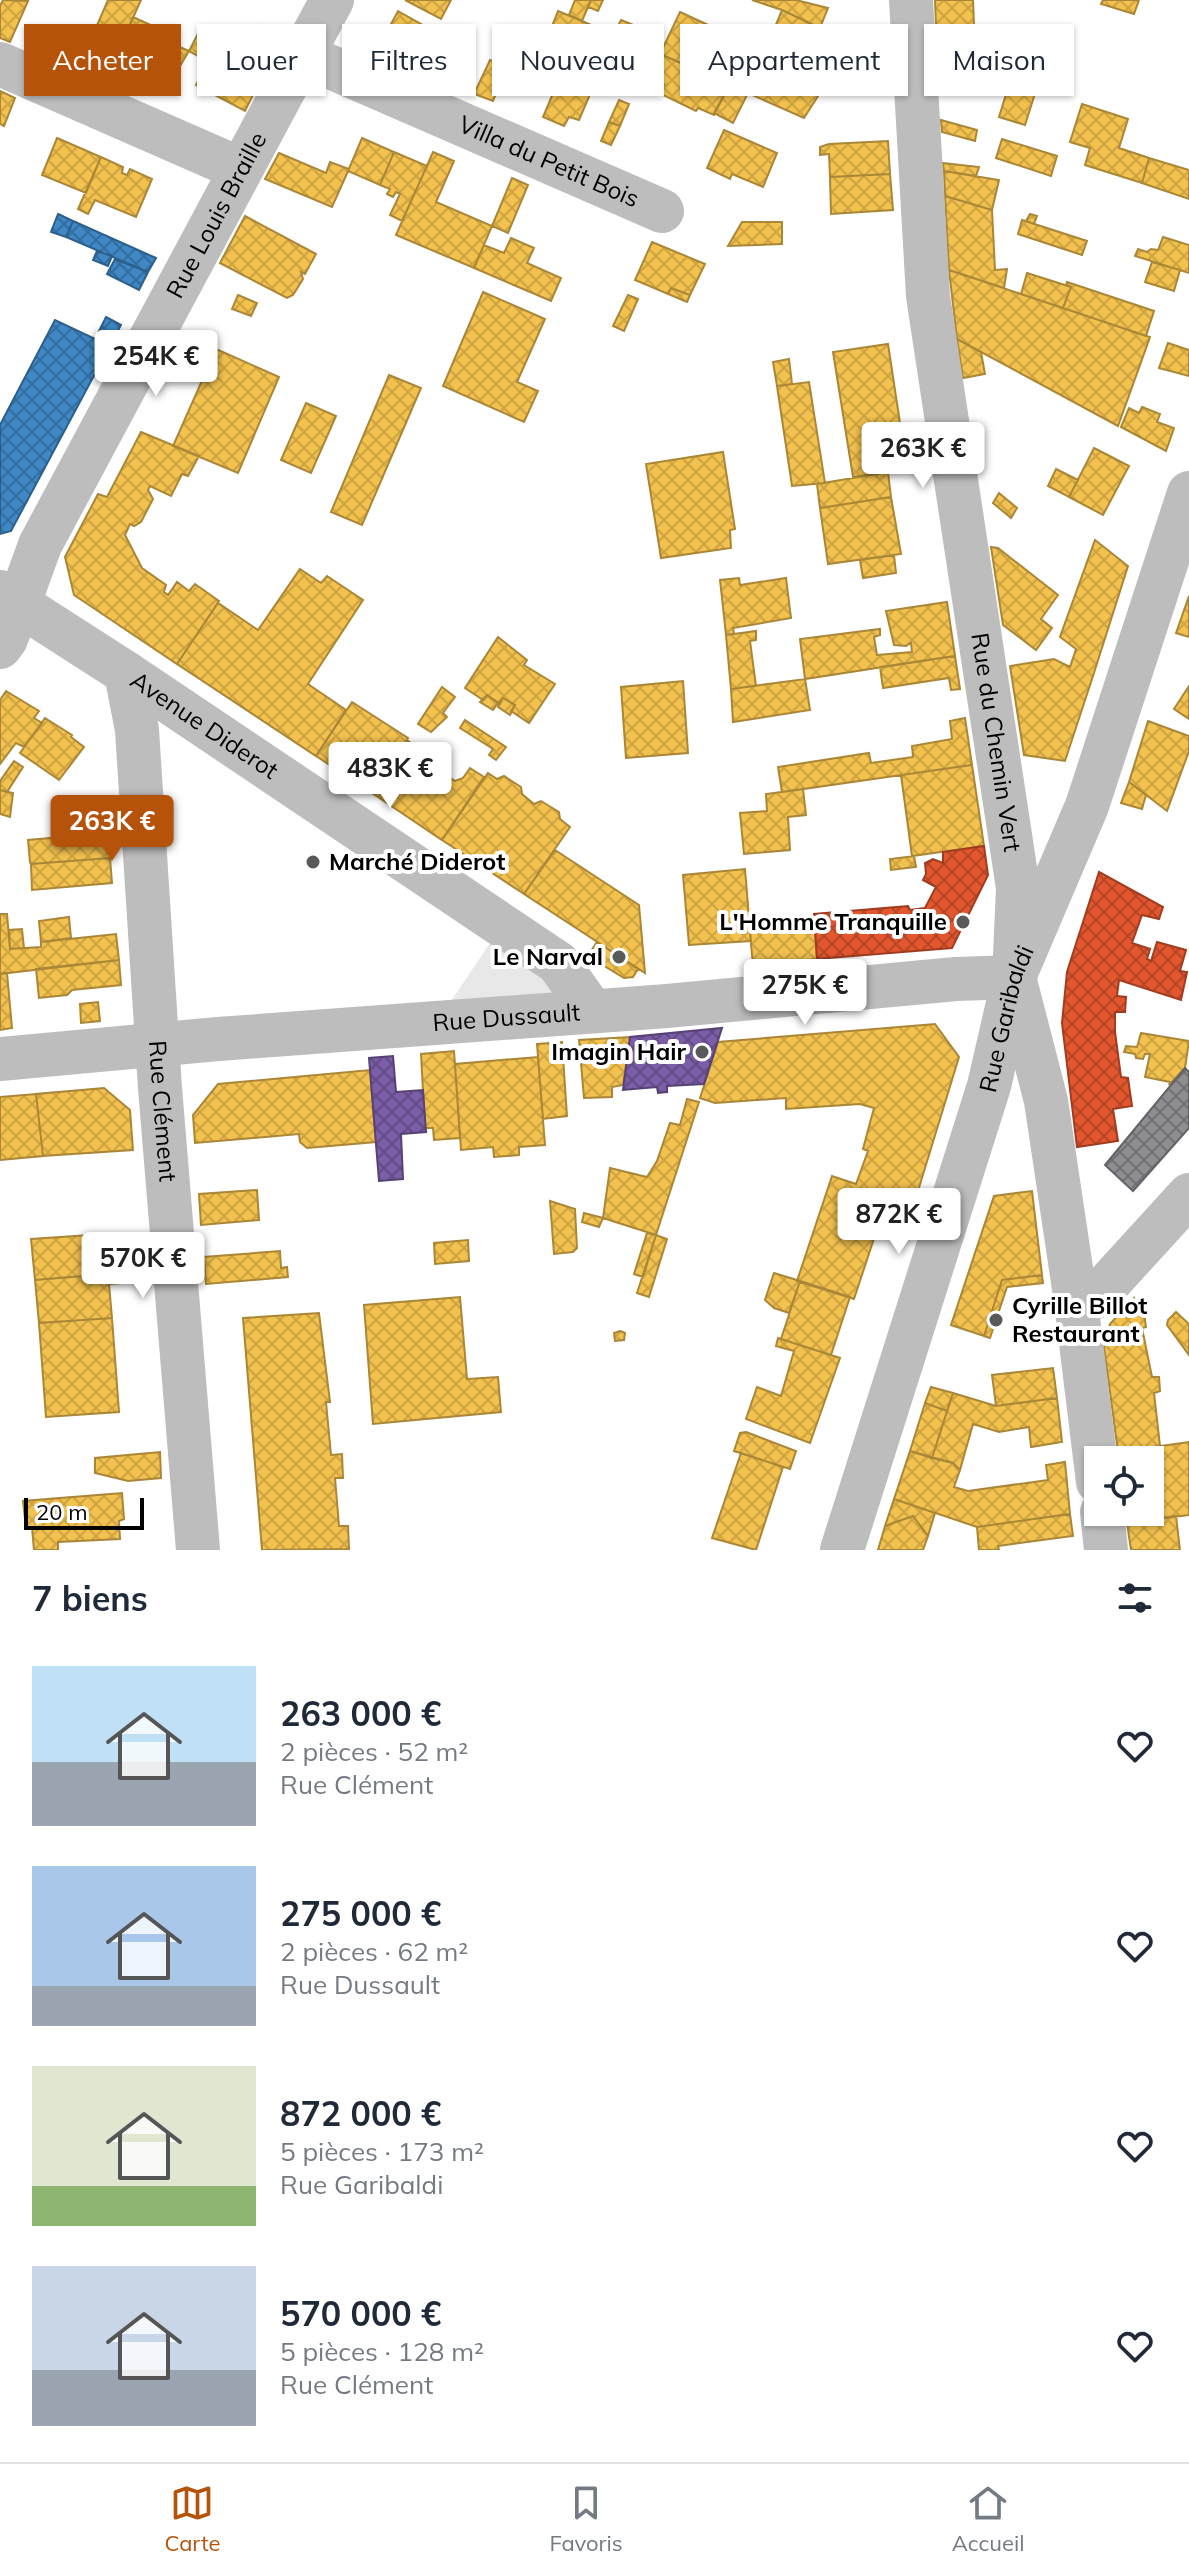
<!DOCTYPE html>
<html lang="fr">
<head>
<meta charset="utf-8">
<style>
  :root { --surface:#fff; --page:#f2f2f3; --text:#1f2937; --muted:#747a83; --line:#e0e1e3; --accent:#b45309 }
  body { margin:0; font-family:Mulish,sans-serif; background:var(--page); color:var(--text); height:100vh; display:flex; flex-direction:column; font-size:30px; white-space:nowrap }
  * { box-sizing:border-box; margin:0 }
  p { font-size:26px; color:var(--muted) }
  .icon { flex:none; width:44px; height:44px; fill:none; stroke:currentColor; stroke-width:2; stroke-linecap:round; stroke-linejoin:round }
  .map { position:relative; height:1550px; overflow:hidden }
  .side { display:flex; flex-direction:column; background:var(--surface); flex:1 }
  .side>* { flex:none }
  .top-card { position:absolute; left:24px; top:24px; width:1142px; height:72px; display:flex; gap:16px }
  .fabs { position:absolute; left:1084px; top:1446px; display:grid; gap:16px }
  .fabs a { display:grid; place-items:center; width:80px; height:80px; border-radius:0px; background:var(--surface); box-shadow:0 2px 6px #0004; font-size:40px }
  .scale { position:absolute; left:24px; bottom:20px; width:120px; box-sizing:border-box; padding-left:8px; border:4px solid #000; border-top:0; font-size:22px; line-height:28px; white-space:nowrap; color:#000; -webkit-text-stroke:6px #fff; paint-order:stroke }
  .price { position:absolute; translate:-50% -68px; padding:0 18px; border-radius:8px; background:#fff; color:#222; font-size:26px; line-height:52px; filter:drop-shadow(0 2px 4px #0008) }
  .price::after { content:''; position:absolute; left:50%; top:48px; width:24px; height:18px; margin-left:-12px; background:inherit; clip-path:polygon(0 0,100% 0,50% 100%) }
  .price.selected { background:var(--accent); color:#fff }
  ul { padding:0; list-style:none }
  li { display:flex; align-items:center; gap:24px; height:200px; padding:0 32px }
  li span { display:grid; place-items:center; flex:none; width:224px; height:160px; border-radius:0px; color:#555 }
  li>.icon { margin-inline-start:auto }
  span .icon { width:96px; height:96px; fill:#fffc; stroke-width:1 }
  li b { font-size:34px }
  h2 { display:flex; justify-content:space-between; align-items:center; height:96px; padding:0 32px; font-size:34px }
  .pill { padding:0 28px; border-radius:0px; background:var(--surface); box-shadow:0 2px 6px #0004; font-size:28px; line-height:72px }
  .pill.selected { background:var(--accent); color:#fff }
  .tab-bar { display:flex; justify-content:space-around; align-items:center; height:112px; border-top:2px solid var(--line); background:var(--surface); font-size:22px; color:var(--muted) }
  .tab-bar a { display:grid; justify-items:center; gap:4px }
  .tab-bar .selected { color:var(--accent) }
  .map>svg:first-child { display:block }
  .garden { fill:#e8e8e8 }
  .homes { fill:url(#homes-cross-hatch); stroke:#a98737; stroke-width:2 }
  .shops { fill:url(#shops-cross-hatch); stroke:#a03d20; stroke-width:2 }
  .offices { fill:url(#offices-cross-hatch); stroke:#564275; stroke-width:2 }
  .schools { fill:url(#schools-cross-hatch); stroke:#2c5f8a; stroke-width:2 }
  .industry { fill:url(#industry-cross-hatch); stroke:#636366; stroke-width:2 }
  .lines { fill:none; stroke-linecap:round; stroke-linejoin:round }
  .minor { stroke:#bdbdbd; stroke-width:44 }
  .poi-dot { fill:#595959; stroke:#fff; stroke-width:3 }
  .labels { text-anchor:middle; stroke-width:8; stroke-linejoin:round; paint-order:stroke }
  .street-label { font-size:24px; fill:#000; stroke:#fff }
  .poi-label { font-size:24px; font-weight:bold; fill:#000; stroke:#fff; text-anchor:end }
</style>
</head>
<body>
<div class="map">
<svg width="1189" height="1550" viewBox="0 0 1189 1550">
  <defs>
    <pattern id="homes-cross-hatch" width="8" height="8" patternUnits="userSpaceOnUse" patternTransform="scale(2)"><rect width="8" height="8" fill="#f2c14e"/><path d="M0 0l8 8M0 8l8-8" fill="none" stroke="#cea442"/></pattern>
    <pattern id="shops-cross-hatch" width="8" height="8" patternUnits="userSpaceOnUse" patternTransform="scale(2)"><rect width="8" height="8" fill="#e4572e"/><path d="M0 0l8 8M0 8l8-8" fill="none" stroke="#b64625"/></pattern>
    <pattern id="offices-cross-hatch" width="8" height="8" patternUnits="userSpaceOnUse" patternTransform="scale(2)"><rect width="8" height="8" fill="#7b5ea7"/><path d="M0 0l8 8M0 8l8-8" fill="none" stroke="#624b86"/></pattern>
    <pattern id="schools-cross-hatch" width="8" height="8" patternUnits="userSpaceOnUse" patternTransform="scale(2)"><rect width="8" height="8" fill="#3f88c5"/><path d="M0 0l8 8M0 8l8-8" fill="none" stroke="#326d9e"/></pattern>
    <pattern id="industry-cross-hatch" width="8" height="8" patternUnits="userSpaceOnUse" patternTransform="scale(2)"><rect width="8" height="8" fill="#8d8d92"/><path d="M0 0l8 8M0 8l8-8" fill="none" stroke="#717175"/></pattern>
  </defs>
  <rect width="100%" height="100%" fill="#fff"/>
  <path class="garden" d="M492 940 550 979 553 990 548 997 447 1007Z"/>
  <path class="homes" d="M3 0 28 1 10 42 0 38V6Z
    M108 0H141L104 83 55 62 63 43 85 53Z
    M405 0H451L441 19Z
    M575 0H591L582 21 569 15Z
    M591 0H603L598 11 588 7Z
    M752 0H796L828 8 820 28 782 10Z
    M935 0H973L974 25H936Z
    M1103 0H1139L1134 14 1101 4Z
    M782 10 820 28 808 56 770 39Z
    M398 11 435 32 429 43 454 56 440 82 378 48Z
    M558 11 644 47 633 70 549 34Z
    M680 12 743 41 734 60 808 93 816 79 812 77 818 68 821 69 826 62 822 60 825 49 882 42 884 63 836 68 804 118 660 54Z
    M133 17 155 27 152 35 189 51 177 71 148 58 152 48 146 46 126 93 104 83Z
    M621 20 648 31 642 46 614 34Z
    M262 25 284 37 257 87 207 61 220 37 240 47 246 35 255 38Z
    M936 25 998 47 993 62 979 58 975 67 938 55Z
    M202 26 205 28 206 26 221 33 207 61 189 51Z
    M644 47 730 84 714 115 698 108 696 111 661 94 664 84 633 70Z
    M1022 55 1045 62 1025 125 999 117 1014 68 1018 69Z
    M203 59 257 87 245 111 196 85 204 68 199 65Z
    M490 60 508 67 493 101 474 94Z
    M884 63 885 80 823 85 836 68Z
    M559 79 591 92 579 120 569 117 564 126 543 117Z
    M730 84 748 93 733 123 714 113Z
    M0 91 15 98 4 126 0 124Z
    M619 100 629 104 620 126 609 122Z
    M1082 104 1128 119 1119 148 1149 158 1142 183 1085 165 1090 148 1070 142Z
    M941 120 977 130 975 141 942 132Z
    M609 122 620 126 611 145 601 141Z
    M724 130 777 153 763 187 732 174 730 179 707 168Z
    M57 138 101 157 86 193 42 175Z
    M362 138 394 152 380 185 348 171Z
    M1002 139 1057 156 1051 176 996 158Z
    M888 141 890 174 830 177 829 154 820 155V147L829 144Z
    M394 152 427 166 402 221 390 215 400 194 396 192 393 197 387 194 390 189 380 185Z
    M433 152 454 161 436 202 492 226 474 268 396 235Z
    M279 153 326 173 330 162 349 169 332 207 265 179Z
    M101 157 123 167 122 173 127 175 130 169 152 179 136 217 95 200 88 214 78 209Z
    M1149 158 1189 170V199L1142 183Z
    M943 163 979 167 976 176 944 171Z
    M944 171 999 180 992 210 945 196Z
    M890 174 893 210 831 214 830 177Z
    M512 178 528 185 508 233 492 226Z
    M945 196 992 210 995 270 1007 269 1004 288 949 270Z
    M1030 214 1037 216 1034 224 1026 221Z
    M245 216 316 254 305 274 301 272 303 279 293 295 287 298 220 263Z
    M1022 220 1087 241 1082 255 1018 234Z
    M742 222H782V244L728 246Z
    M1163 237 1189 245V273L1135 256 1138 249 1147 252 1151 249 1158 250Z
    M511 238 534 248 527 263 561 278 551 301 474 268 484 245 504 253Z
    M652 242 705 264 690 295 671 288 668 294 635 280Z
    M1152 262 1180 270 1174 291 1145 282Z
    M949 270 1150 337 1118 426 957 339Z
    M1027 273 1071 287 1063 308 1021 294Z
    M1067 282 1154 311 1146 336 1063 308 1071 287 1066 285Z
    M671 288 690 295 687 302 668 294Z
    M483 292 545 319 517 382 538 391 524 422 443 386Z
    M238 295 257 303 251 316 232 309Z
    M628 295 638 299 624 331 613 326Z
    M957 339 981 352 985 374 963 378Z
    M1168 343 1189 350V376L1159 368Z
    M888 344 907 469 853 477 833 352Z
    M216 349 279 377 238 473 173 446Z
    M789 359 792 384 777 386 773 362Z
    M389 375 421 388 362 525 331 512Z
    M809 382 825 483 792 486 777 386Z
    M306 403 336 416 311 473 281 460Z
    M1142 407 1160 414 1157 422 1174 428 1166 451 1121 427 1129 408 1139 413Z
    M141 432 199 456 188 476 182 474 171 496 150 486 148 490 153 499 141 522 134 526 130 524 125 535 142 568 166 585 164 592 168 595 177 582 189 591 195 584 219 601 177 664 74 595 65 557 98 494 107 497Z
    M1094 448 1129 466 1103 515 1069 497Z
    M723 452 735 529 730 530 731 548 661 558 646 464Z
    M1056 469 1078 480 1069 497 1048 486Z
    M888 472 891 497 820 508 817 484Z
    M999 493 1017 508 1011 518 993 503Z
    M891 497 901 554 828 564 820 508Z
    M1095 540 1128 566 1093 676 1065 761 1024 755 1010 666 1054 659 1070 667 1076 649 1060 637Z
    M991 547 998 548 1058 595 1041 619 1052 628 1036 650 1003 625Z
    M894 555 896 573 863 578 860 560Z
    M300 569 321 583 327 576 363 600 308 684 346 710 316 756 177 664 218 603 258 630Z
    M739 578 740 585 786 578 791 618 733 628 734 634 726 635 720 580Z
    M1189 596V637L1176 633Z
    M947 602 955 656 805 679 800 639 880 629V635L874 637 877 655 912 652 911 643 906 646 894 645 886 611Z
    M756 631V640L750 641 756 686 731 689 726 635Z
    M498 637 527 660 524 665 555 684 529 723 511 711 515 705 503 698 499 703 487 695 483 700 465 688Z
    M955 656 960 689 951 690 949 678 883 688 880 667Z
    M805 679 810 710 733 722 731 689Z
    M683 681 688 753 626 758 621 687Z
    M1189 686V719L1174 709Z
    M442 687 455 697 443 713 447 717 431 732 418 724Z
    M6 691 39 711 34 718 42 723 24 747 16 743 0 764V700Z
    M487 695 498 703 493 710 480 702Z
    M503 698 515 705 510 715 498 707Z
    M352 702 408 738 372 793 316 756Z
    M45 718 72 735 71 737 84 747 59 780 20 753Z
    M965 718 972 765 782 792 778 767 869 753 871 763 913 757 912 746 952 739 950 721Z
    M465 720 506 747 496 760 489 755 493 749 460 728Z
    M1148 721 1189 736V751L1167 811 1129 782Z
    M407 740 425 754 422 758 455 781 463 778 470 768 484 777 442 840 372 793Z
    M14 761 23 767 7 792 0 790V781Z
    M972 765 984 846 912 856 901 775Z
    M488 773 497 779 504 776 521 787 522 794 534 804 541 801 559 812 560 819 570 827 524 894 442 840Z
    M1129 782 1146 795 1142 809 1121 803Z
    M803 789 806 815 788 817 790 850 744 854 740 813 767 811 766 794Z
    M0 790 13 793 10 817 0 814Z
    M108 833 110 858 31 864 30 862 28 840Z
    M555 850 639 905 645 973 524 894Z
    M914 856 916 867 891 870 890 859Z
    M110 858 112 883 32 890 31 864Z
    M745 869 751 941 689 945 683 875Z
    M0 914H7L10 949 41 947V942L116 934 119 960 0 974Z
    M69 917 71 938 41 942 39 921Z
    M814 917 817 959 753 965 749 923Z
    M22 929 24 948 10 949 9 930Z
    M597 942 638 969 633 977 624 978 593 959 591 951Z
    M119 960 121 985 72 990 67 995 39 998 36 969Z
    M7 973 12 1028 0 1030V974Z
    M98 1002 100 1021 81 1023 80 1004Z
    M935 1024 959 1057 914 1204 888 1196 854 1299 797 1281 832 1176 856 1184 868 1151 863 1149 874 1108 860 1104 786 1109V1098L715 1103 700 1098 718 1042Z
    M1141 1033 1189 1041 1185 1068 1169 1085 1170 1082 1145 1077 1150 1054H1145L1143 1059 1136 1058 1135 1054 1124 1052 1126 1046 1137 1047Z
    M630 1037 623 1085 612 1087V1097L584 1098 579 1040Z
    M562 1042 567 1116 543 1119 537 1044Z
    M454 1051 460 1138 434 1140 433 1128H425L421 1054Z
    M538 1057 545 1145 519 1147V1155L494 1157 493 1147 461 1150 455 1064Z
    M370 1070 376 1142 307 1148 300 1142 299 1134 195 1143 193 1115 218 1084Z
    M104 1088 130 1110 133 1150 43 1156 36 1094Z
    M36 1094 43 1156 0 1160V1097Z
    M687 1099 699 1102 656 1235 603 1218 610 1168 647 1177 657 1161 670 1123 680 1125Z
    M257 1190 259 1220 201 1225 199 1194Z
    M1032 1191 1042 1275 1002 1280 984 1336 951 1325 994 1196Z
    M550 1201 575 1209 577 1248 573 1252 554 1254Z
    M584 1213 603 1218 599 1227 582 1222Z
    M647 1233 656 1235 643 1277 634 1274Z
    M105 1234 107 1268 119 1267 120 1273 35 1280 31 1239Z
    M656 1235 667 1239 649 1297 637 1293Z
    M468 1240 469 1261 435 1264 434 1243Z
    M280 1251 281 1268 287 1267 288 1277 206 1284 204 1257Z
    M120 1273 121 1283 109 1284 112 1318 39 1323 35 1280Z
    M774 1273 800 1281 789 1313 774 1308 765 1300Z
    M1042 1275 1043 1283 1007 1287 990 1338 984 1336 1002 1280Z
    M800 1281 850 1297 831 1355 781 1339Z
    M460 1297 467 1379 498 1377 501 1412 373 1424 364 1305Z
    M1134 1298 1138 1314 1144 1313 1146 1327 1142 1328 1152 1377H1159L1160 1391 1154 1393 1160 1446 1118 1452 1104 1347 1110 1324Z
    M1176 1312 1189 1324V1355L1167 1325 1168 1320Z
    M319 1313 330 1402H326L331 1455 342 1454 343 1478H335L339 1526H348L349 1549 262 1550 243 1318Z
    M112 1318 119 1412 46 1417 39 1323Z
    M620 1331 625 1333 624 1340 615 1341 614 1333Z
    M778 1338 840 1358 810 1443 746 1419 757 1387 781 1396 794 1351 776 1346Z
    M1053 1368 1057 1398 996 1406 992 1375Z
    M931 1387 953 1393 947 1411 925 1403Z
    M953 1393 996 1406 1057 1398 1062 1442 1031 1447 1029 1427 999 1432 973 1424 960 1470 953 1463 932 1458Z
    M925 1403 947 1411 932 1458 910 1451Z
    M746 1432 796 1451 790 1469 734 1451 740 1433Z
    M1189 1442V1515L1127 1523 1126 1512H1150V1460H1119L1118 1452Z
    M910 1451 953 1463 960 1470 954 1487 968 1491 1048 1480 1046 1465 1065 1462 1070 1514 977 1527 894 1499Z
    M160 1452 161 1478 128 1481 95 1473V1458Z
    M741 1453 783 1467 756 1550 712 1538Z
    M122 1493 124 1519 119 1521 120 1539 58 1542V1550H34L32 1528H26L23 1501Z
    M894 1499 935 1513 928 1536 913 1516 885 1526Z
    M1070 1514 1073 1536 998 1546 999 1550H979L977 1527Z
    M913 1516 928 1536 923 1550H878L885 1526Z
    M1176 1516 1180 1550H1131L1127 1523Z"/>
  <path class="shops" d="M984 846 988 875 952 948 817 959 814 914 908 906 910 910 925 908 936 887 923 880 926 874 925 863 933 859 943 863V852Z
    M1099 872 1163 907 1159 919 1142 915 1132 943 1150 949 1147 959 1151 961 1157 942 1186 950 1180 971 1187 972 1181 1000 1119 980 1117 996 1126 997 1125 1012H1115V1032L1121 1077 1128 1078 1132 1106 1113 1109 1118 1141 1077 1147 1062 1023 1067 972Z"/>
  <path class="offices" d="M722 1028 704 1084 667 1086V1092L658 1093 657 1087 623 1090 630 1037Z
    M393 1056 396 1092 423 1090 426 1132 401 1134 403 1179 379 1181 369 1058Z"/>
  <path class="schools" d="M58 214 73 221 66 237 51 232Z
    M73 221 156 258 148 272 66 237Z
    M97 251 112 256 108 266 93 260Z
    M115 259 148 272 139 290 107 274Z
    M106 317 121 325 11 531 0 534V425L55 320 95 339Z"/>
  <path class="industry" d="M1185 1068 1189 1072V1128L1133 1191 1105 1165Z"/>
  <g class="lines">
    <g class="minor">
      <path id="s1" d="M911 0 928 296 1018 888 1014 977 1046 1101 1076 1302 1098 1482"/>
      <path id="s2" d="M303 55 662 211"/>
      <path d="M0 64 240 169"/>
      <path id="s3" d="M0 592 126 673 558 963 592 1011"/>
      <path id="s4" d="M0 647 6 639 40 545 332 0"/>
      <path id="s5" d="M126 673 137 730 160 1088 198 1550"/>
      <path id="s6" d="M0 1059 218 1039 667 1006 956 979 1014 977"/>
      <path d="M1076 1302 1096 1297 1189 1195"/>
      <path d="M1102 1512 1106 1550"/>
      <path id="s7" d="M842 1550 989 1086 1014 977 1087 806 1189 493"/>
    </g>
  </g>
  <g class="poi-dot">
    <circle cx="313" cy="862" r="8"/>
    <circle cx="963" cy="922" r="8"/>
    <circle cx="619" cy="957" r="8"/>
    <circle cx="702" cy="1052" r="8"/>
    <circle cx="996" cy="1320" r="8"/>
  </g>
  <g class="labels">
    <g class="street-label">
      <text dy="8" stroke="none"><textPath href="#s2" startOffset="268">Villa du Petit Bois</textPath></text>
      <text dy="8" stroke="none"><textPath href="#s4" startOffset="484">Rue Louis Braille</textPath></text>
      <text dy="8" stroke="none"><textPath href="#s3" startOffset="244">Avenue Diderot</textPath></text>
      <text dy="8" stroke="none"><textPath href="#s1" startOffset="748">Rue du Chemin Vert</textPath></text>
      <text dy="8" stroke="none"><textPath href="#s6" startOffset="508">Rue Dussault</textPath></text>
      <text dy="8" stroke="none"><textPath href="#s7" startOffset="556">Rue Garibaldi</textPath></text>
      <text dy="8" stroke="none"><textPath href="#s5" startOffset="440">Rue Clément</textPath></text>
    </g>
    <g class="poi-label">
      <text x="329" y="870" text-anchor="start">Marché Diderot</text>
      <text x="947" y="930">L'Homme Tranquille</text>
      <text x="603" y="965">Le Narval</text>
      <text x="686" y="1060">Imagin Hair</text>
      <text x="1012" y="1314" text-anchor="start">Cyrille Billot<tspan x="1012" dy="28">Restaurant</tspan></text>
    </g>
  </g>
</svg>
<div class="fabs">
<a><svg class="icon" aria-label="locate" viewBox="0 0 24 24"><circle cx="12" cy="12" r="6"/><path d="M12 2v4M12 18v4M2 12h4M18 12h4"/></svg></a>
</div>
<div class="scale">20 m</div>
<b class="price" style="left:156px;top:398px">254K €</b>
<b class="price" style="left:923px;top:490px">263K €</b>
<b class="price" style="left:390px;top:810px">483K €</b>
<b class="price selected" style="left:112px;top:863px">263K €</b>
<b class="price" style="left:805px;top:1027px">275K €</b>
<b class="price" style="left:899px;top:1256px">872K €</b>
<b class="price" style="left:143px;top:1300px">570K €</b>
<div class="top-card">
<a class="pill selected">Acheter</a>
<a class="pill">Louer</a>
<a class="pill">Filtres</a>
<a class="pill">Nouveau</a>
<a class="pill">Appartement</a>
<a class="pill">Maison</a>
</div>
</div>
<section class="side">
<h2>7 biens<svg class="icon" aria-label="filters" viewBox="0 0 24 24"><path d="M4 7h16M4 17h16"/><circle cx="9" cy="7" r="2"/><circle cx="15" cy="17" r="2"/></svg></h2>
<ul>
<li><span style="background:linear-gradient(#bfe0f5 60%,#9aa5b1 0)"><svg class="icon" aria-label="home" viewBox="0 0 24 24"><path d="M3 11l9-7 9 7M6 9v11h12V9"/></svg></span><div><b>263 000 €</b><p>2 pièces · 52 m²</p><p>Rue Clément</p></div><svg class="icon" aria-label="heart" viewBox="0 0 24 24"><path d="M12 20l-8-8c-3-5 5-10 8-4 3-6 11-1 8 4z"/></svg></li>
<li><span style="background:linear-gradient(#a9c7e8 75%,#9aa5b1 0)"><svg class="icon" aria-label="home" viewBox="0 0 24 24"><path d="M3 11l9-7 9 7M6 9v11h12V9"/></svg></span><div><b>275 000 €</b><p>2 pièces · 62 m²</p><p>Rue Dussault</p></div><svg class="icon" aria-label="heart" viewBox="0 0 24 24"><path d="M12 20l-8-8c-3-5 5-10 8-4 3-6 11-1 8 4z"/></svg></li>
<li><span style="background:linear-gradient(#dfe7d0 75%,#8fb573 0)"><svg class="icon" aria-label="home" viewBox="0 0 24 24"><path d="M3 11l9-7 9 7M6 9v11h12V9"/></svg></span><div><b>872 000 €</b><p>5 pièces · 173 m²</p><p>Rue Garibaldi</p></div><svg class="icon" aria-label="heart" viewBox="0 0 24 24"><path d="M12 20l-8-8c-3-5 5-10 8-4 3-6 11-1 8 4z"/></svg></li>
<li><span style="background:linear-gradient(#c9d6e8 65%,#9aa5b1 0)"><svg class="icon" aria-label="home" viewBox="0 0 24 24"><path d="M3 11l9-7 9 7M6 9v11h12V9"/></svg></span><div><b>570 000 €</b><p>5 pièces · 128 m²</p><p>Rue Clément</p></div><svg class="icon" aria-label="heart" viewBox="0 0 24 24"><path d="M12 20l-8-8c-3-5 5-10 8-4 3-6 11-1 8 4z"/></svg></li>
</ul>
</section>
<nav class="tab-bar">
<a class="selected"><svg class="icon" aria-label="map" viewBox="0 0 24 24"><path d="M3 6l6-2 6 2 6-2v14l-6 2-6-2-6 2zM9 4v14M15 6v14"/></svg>Carte</a>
<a><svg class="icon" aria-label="saved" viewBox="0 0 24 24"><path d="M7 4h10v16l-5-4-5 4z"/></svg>Favoris</a>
<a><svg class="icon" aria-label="home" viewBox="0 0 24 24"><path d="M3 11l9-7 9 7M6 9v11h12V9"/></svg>Accueil</a>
</nav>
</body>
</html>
